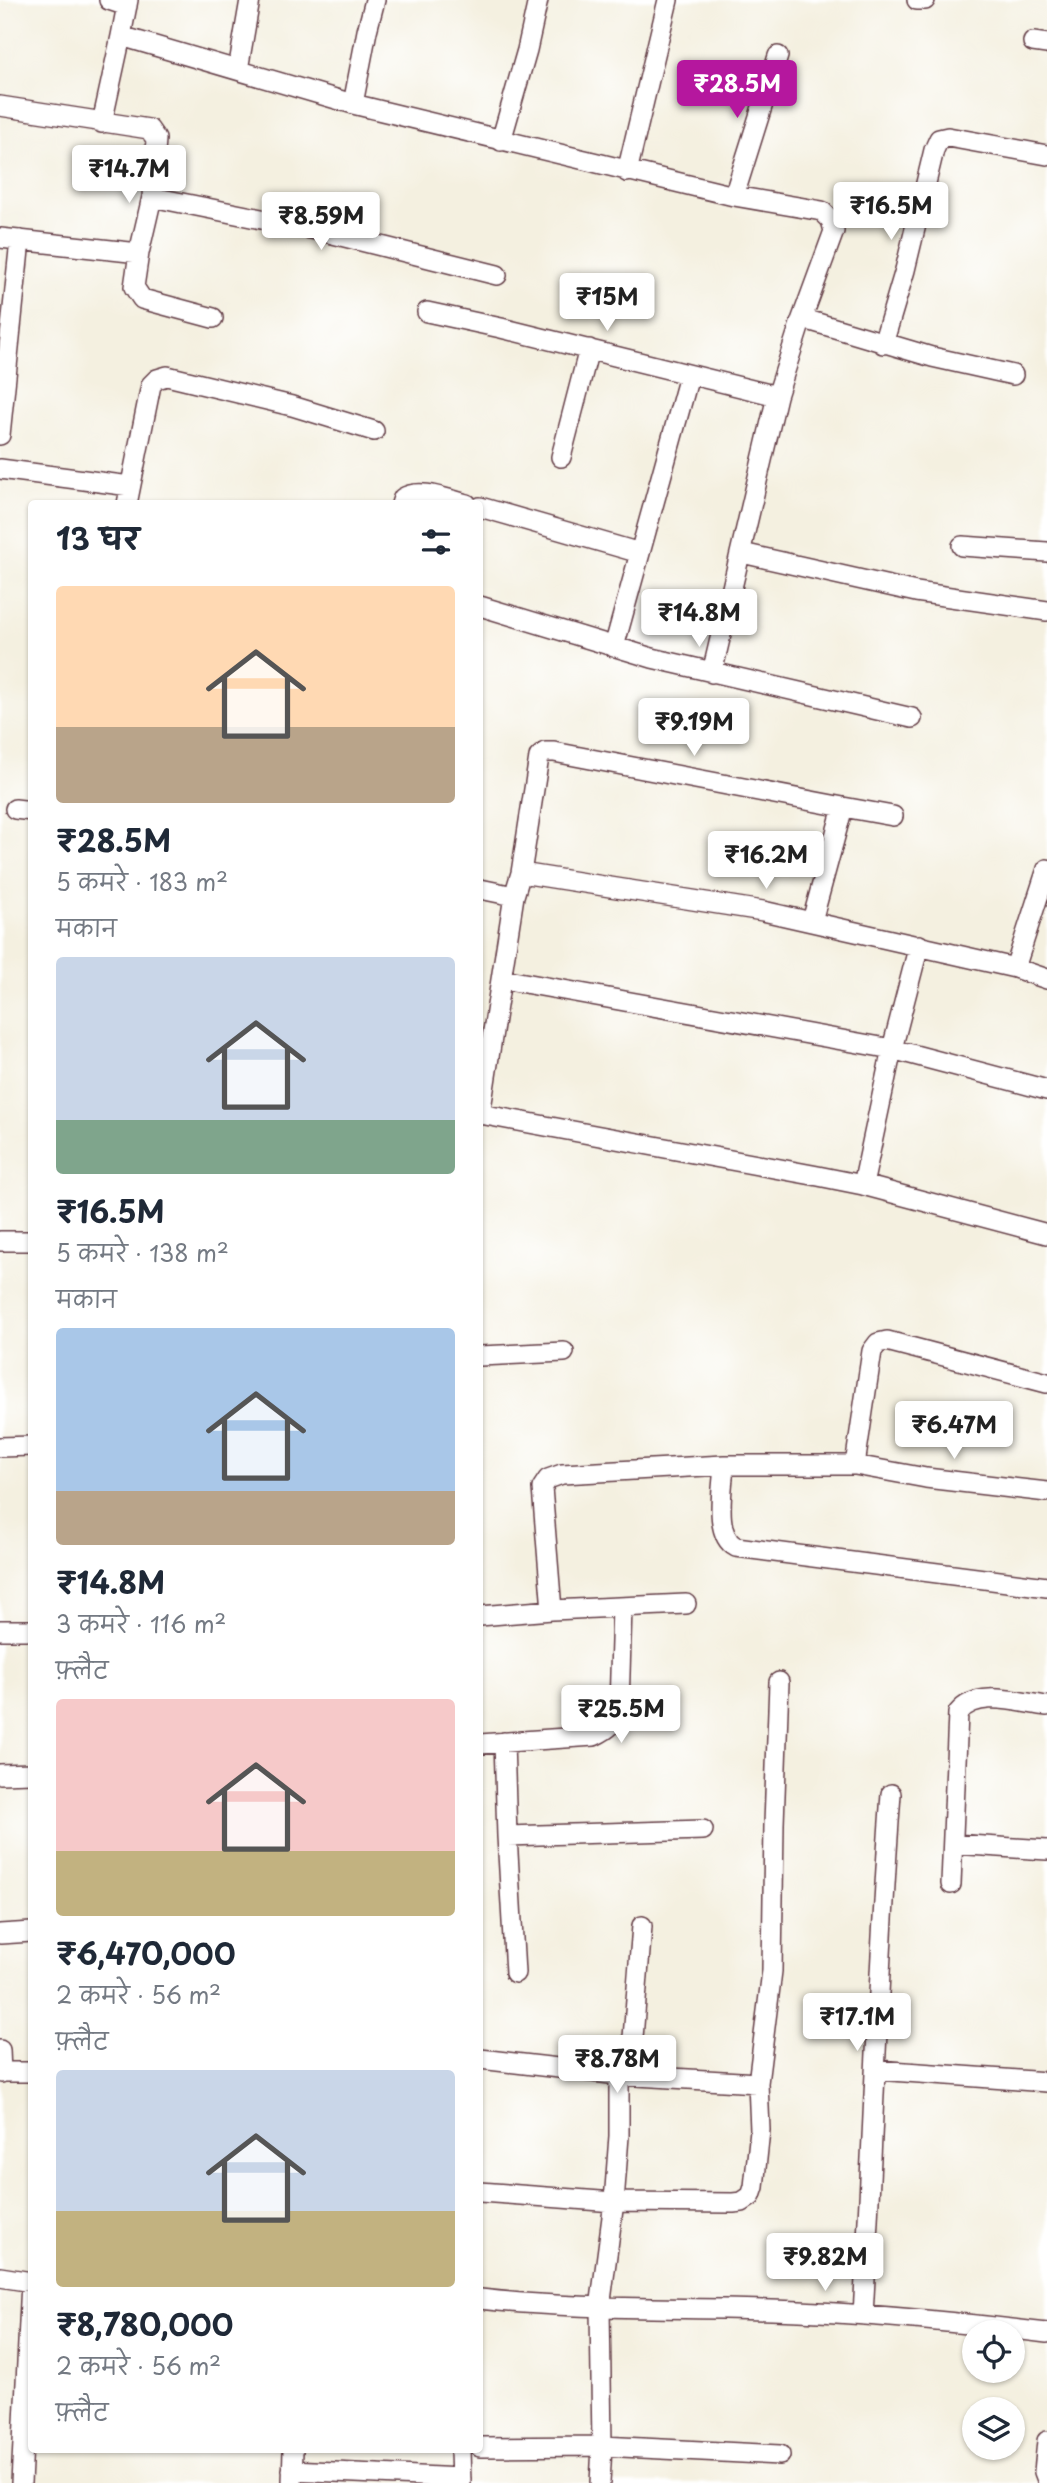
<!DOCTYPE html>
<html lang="hi">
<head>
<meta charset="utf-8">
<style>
  :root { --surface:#fff; --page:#f2f2f3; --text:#1f2937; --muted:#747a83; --accent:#b5179e }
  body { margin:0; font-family:"Playpen Sans","Playpen Sans Deva",sans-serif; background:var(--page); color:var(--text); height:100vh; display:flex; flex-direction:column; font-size:26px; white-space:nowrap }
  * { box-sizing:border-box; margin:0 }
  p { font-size:23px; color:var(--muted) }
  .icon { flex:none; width:38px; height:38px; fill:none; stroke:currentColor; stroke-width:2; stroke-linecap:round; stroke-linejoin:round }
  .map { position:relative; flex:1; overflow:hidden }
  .details { position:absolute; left:28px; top:500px; width:455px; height:1953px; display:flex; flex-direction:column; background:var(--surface); border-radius:7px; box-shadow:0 2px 5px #0004 }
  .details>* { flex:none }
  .buttons { position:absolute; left:962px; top:2320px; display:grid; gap:14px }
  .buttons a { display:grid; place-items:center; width:63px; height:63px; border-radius:50%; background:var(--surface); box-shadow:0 2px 5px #0004; font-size:35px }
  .price { position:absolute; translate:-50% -60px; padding:0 16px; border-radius:7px; background:#fff; color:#222; font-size:23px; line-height:46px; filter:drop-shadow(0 2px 4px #0008) }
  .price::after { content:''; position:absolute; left:50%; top:42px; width:21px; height:16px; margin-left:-10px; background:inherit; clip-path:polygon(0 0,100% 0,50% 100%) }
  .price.selected { background:var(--accent); color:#fff }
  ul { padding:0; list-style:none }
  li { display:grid; align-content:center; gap:14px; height:371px; padding:0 28px }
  li span { display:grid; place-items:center; height:217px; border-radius:7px; color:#555 }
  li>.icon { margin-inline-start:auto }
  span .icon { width:126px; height:126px; fill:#fffc; stroke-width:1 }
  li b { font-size:30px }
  h2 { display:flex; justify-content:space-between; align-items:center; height:84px; padding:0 28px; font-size:30px }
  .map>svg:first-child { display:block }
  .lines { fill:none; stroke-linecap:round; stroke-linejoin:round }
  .minor-casing { stroke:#643e46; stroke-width:22 }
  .minor { stroke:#fff; stroke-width:19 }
</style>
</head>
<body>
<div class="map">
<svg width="1047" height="2483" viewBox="0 0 1047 2483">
  <rect width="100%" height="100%" fill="#fff"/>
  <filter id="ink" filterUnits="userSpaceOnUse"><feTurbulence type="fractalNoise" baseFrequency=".0143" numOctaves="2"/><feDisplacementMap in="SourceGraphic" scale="14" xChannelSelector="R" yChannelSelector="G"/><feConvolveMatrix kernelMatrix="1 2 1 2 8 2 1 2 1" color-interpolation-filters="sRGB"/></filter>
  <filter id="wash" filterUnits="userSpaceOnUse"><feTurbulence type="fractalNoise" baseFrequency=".00686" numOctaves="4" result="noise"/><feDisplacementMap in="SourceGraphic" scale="28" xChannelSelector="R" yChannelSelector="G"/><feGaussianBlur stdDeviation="1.57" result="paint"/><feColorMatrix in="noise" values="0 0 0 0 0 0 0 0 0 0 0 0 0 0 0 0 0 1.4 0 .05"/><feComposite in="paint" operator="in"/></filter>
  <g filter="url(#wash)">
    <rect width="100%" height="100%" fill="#f4f0e0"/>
  </g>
  <g filter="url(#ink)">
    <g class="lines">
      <defs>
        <path id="minor" d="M109 0 127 6
          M128 0 121 36 353 104 734 196 822 211 831 220 834 231 801 321
          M917 0H925
          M1033 42 1047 44
          M238 70 250 0
          M353 104 367 31 375 0
          M0 106 149 129 156 139 152 197 139 253 134 287 142 299 213 318
          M102 123 121 36
          M501 141 527 50 538 0
          M627 172 668 0
          M734 196 778 56
          M152 197 321 231 497 275
          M0 238 139 253
          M427 312 501 328 777 396
          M883 344 905 270 934 150 939 139 948 137 1047 155
          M0 435 20 240
          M561 457 589 349
          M0 469 130 486
          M127 504 151 385 157 379 167 376 292 406 374 431
          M401 504 403 498C420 487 449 500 467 504
          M480 507 640 553
          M962 546 1047 552
          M742 553 916 592 1047 611
          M480 606 652 658 912 718
          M614 647 689 376
          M712 673 777 396 801 321H811L932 357 1013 375
          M843 807 893 816
          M15 809 32 811
          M521 873 539 757 545 752H554L843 807 812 921
          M480 889 514 896 521 873 763 911 1015 968 1047 979
          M1015 968 1047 869
          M502 979 892 1049 1047 1090
          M480 1114 818 1176 863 1185 1047 1234
          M480 1115 514 896
          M863 1185 892 1049 919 945
          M0 1241H32
          M480 1356 564 1352
          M0 1447 32 1446
          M724 1465C723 1488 713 1535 736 1547L1047 1587
          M855 1465 872 1351 878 1343 887 1341 1047 1383
          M552 1610 542 1488 548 1479 562 1474 724 1465H855L926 1478 1047 1492
          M480 1616 552 1610 686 1604
          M0 1630H32
          M504 1742 507 1836 515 1973
          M480 1744 594 1736C609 1729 616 1723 619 1707L622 1607
          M0 1774 32 1773
          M507 1836 703 1830
          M953 1844 1047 1850
          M951 1884 958 1713C977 1688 1020 1703 1047 1706
          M0 1934 32 1932
          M0 2050 1 2073
          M480 2059 619 2075 758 2083
          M877 2070 1047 2082
          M0 2072H32
          M630 2075 642 1926
          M480 2192 614 2202 733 2203 742 2202 751 2196 754 2187 760 2130 758 2083 772 1971 774 1824 779 1682
          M0 2277 32 2282
          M480 2299C577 2310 674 2307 772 2310 864 2313 956 2322 1047 2333
          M863 2315C873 2141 878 1968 891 1794
          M1047 2441 1044 2472 1047 2480
          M480 2447 602 2446 600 2308 614 2202 619 2136V2075
          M460 2450 461 2483
          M292 2470 461 2478
          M292 2482 293 2450
          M21 2483 31 2282
          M600 2483 602 2446 780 2455"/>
      </defs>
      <use href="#minor" class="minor-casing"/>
      <use href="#minor" class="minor"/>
    </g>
  </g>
</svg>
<div class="buttons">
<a><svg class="icon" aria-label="locate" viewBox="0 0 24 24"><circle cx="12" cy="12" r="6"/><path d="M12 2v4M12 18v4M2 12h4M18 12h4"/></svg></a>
<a><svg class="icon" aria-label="layers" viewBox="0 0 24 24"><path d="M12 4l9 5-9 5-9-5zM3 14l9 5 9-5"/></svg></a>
</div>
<b class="price selected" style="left:737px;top:120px">₹28.5M</b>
<b class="price" style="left:129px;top:205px">₹14.7M</b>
<b class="price" style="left:891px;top:242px">₹16.5M</b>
<b class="price" style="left:321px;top:252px">₹8.59M</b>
<b class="price" style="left:607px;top:333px">₹15M</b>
<b class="price" style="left:699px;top:649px">₹14.8M</b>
<b class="price" style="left:694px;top:758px">₹9.19M</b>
<b class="price" style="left:766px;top:891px">₹16.2M</b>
<b class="price" style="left:954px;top:1461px">₹6.47M</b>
<b class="price" style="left:621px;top:1745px">₹25.5M</b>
<b class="price" style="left:857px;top:2053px">₹17.1M</b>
<b class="price" style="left:617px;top:2095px">₹8.78M</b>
<b class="price" style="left:825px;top:2293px">₹9.82M</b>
<section class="details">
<h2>13 घर<svg class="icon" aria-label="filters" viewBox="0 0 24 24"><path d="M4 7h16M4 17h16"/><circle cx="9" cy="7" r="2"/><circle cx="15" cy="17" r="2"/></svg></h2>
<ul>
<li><span style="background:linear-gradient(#ffd9b3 65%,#b9a48a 0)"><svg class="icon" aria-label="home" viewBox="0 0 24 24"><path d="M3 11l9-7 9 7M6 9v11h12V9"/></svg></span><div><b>₹28.5M</b><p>5 कमरे · 183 m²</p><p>मकान</p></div></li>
<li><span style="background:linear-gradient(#c9d6e8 75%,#7fa58c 0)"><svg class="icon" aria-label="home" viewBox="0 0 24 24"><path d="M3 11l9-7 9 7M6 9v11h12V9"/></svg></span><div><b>₹16.5M</b><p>5 कमरे · 138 m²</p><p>मकान</p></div></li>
<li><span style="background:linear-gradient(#a9c7e8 75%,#b9a48a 0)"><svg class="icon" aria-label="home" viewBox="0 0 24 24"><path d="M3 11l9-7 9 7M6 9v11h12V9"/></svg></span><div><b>₹14.8M</b><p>3 कमरे · 116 m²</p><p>फ़्लैट</p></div></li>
<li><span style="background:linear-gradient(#f6c9c9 70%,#c2b280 0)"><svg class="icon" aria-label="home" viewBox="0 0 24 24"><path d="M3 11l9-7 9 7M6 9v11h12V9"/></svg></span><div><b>₹6,470,000</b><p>2 कमरे · 56 m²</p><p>फ़्लैट</p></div></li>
<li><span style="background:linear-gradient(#c9d6e8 65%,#c2b280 0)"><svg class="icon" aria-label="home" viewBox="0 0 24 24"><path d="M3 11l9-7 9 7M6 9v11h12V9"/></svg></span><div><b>₹8,780,000</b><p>2 कमरे · 56 m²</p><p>फ़्लैट</p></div></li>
</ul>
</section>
</div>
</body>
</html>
